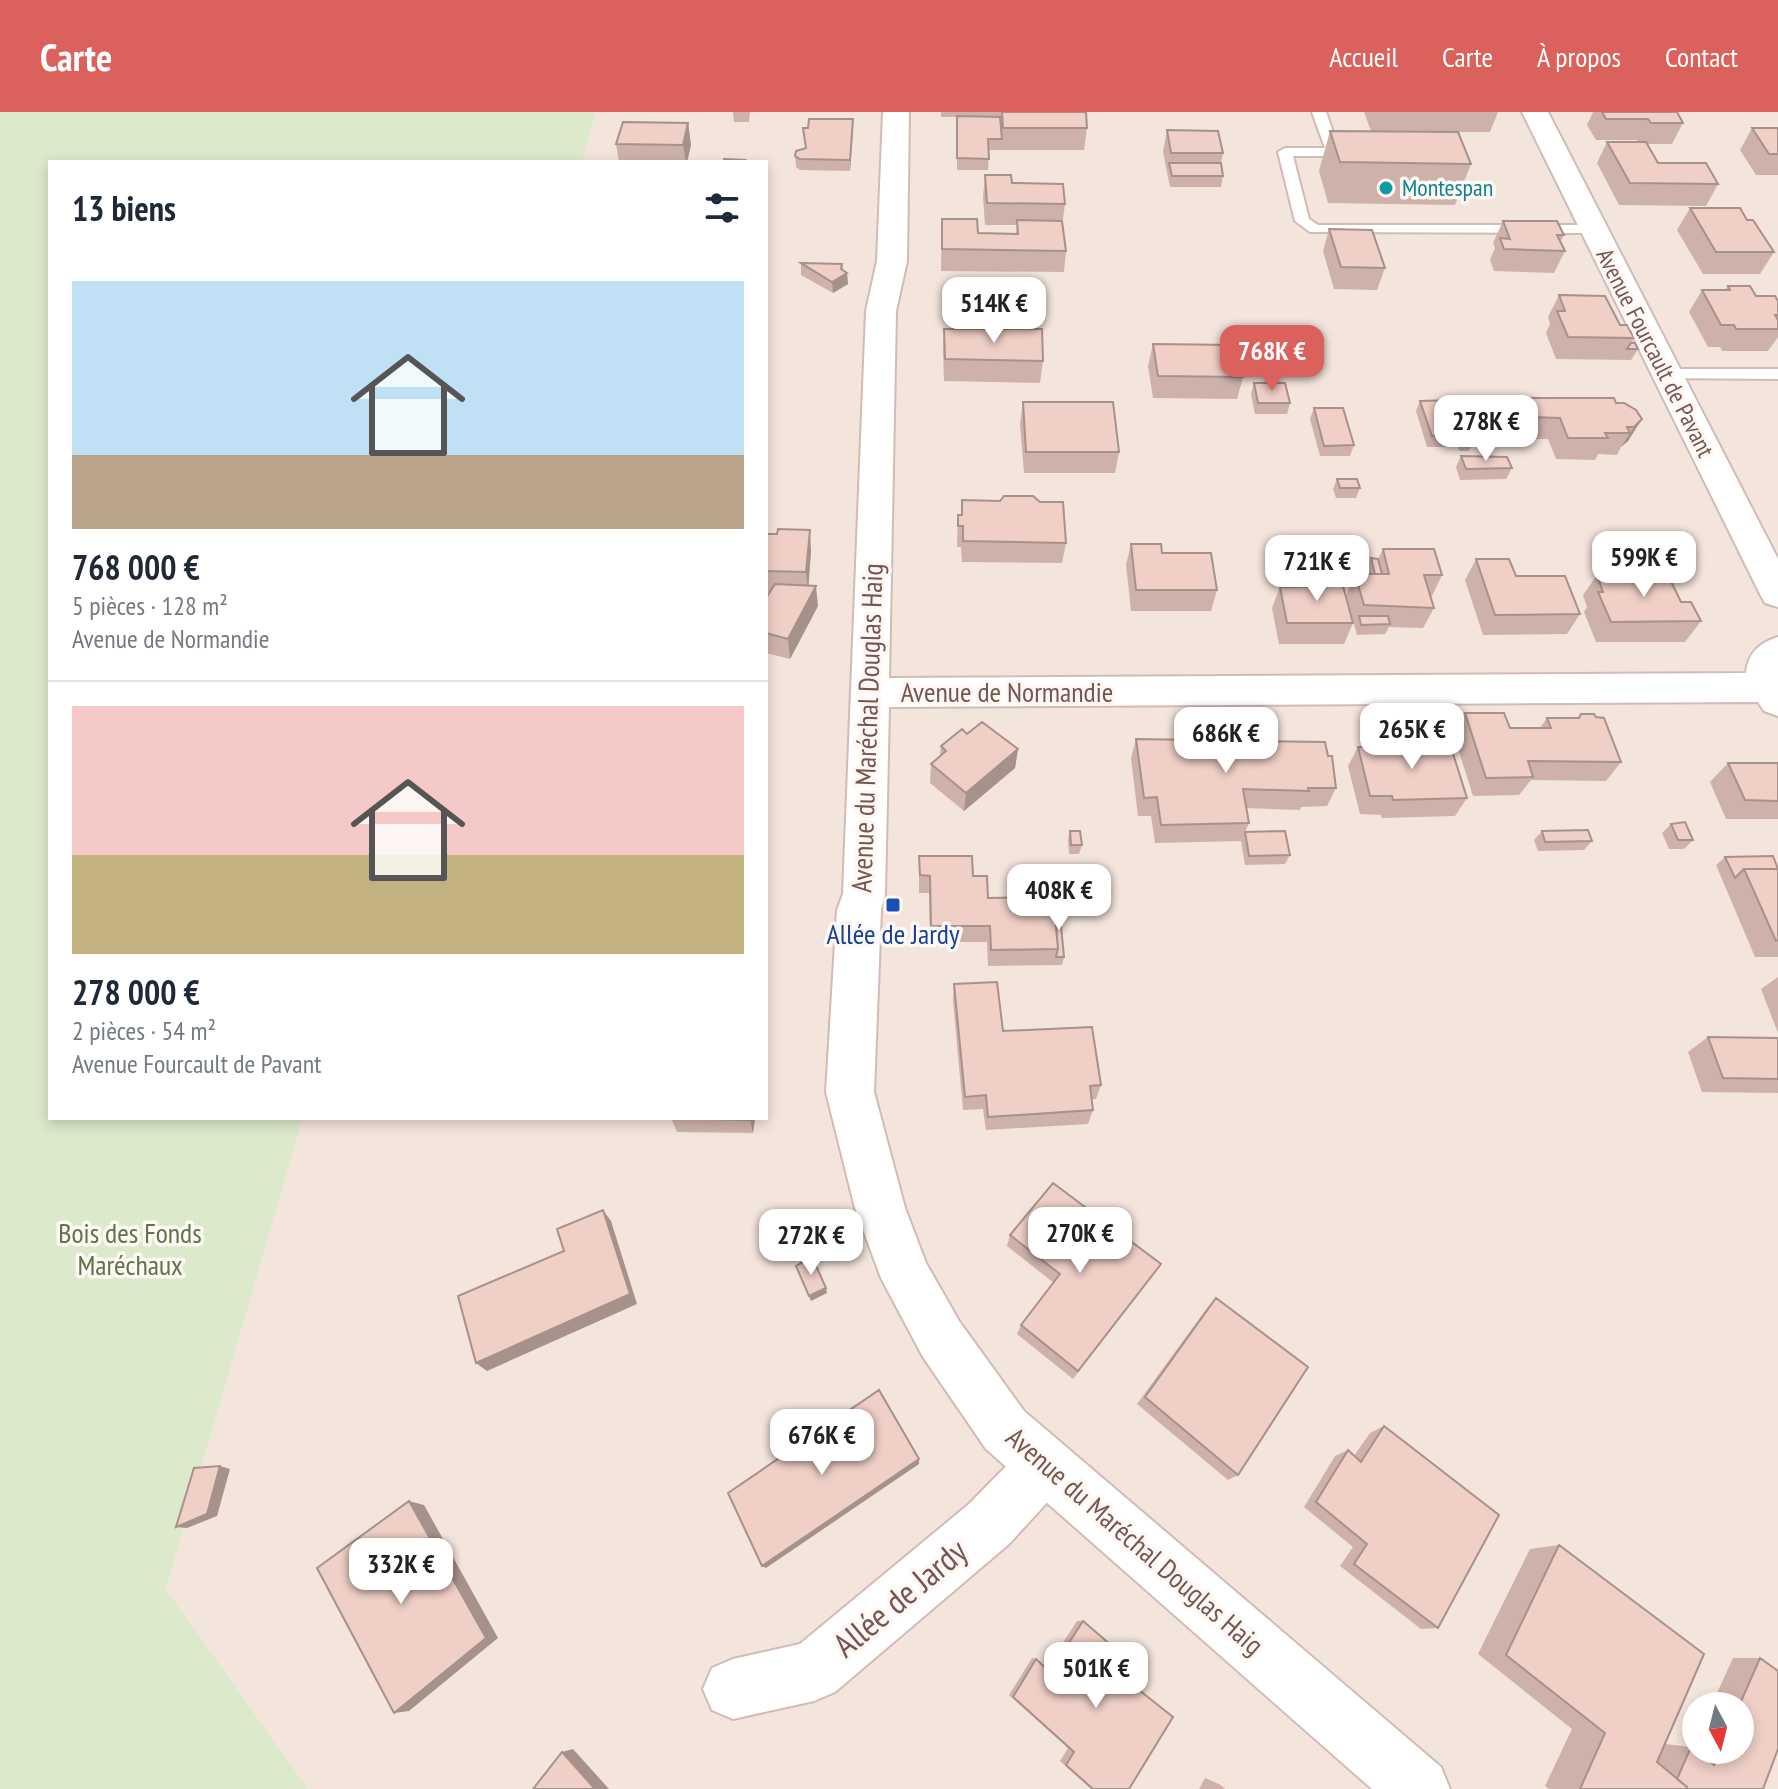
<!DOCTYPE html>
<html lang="fr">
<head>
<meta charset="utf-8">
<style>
  :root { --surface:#fff; --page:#f2f2f3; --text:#1f2937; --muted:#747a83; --line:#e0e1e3; --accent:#db615c }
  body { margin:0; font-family:"PT Sans Narrow",sans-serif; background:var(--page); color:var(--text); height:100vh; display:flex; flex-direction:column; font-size:30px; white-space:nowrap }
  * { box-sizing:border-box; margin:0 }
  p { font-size:26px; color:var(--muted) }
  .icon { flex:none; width:44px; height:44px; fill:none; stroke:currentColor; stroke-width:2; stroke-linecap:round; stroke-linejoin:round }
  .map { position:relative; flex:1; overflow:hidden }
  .panel { position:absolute; left:48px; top:48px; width:720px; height:960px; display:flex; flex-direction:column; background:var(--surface); border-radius:0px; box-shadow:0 4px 12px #0003 }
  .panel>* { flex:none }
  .needle { width:52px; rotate:173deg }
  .buttons { position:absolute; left:1682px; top:1580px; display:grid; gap:16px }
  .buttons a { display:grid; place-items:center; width:72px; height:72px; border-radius:50%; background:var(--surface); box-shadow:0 4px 12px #0003; font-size:40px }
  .price { position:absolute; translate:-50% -68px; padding:0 18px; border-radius:16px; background:#fff; color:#222; font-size:26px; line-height:52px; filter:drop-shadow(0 2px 4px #0008) }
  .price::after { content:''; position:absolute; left:50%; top:48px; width:24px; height:18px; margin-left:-12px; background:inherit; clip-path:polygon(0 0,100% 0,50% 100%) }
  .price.active { background:var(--accent); color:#fff }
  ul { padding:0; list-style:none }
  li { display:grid; align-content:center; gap:16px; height:424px; padding:0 24px }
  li+li { border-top:2px solid var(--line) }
  li span { display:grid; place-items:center; height:248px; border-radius:0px; color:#555 }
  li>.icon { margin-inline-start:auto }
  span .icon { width:144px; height:144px; fill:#fffc; stroke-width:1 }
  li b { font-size:34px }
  h2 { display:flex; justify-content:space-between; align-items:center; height:96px; padding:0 24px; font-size:34px }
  header { display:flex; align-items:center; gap:48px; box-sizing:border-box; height:112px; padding:0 40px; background:var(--accent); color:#fff }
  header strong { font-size:38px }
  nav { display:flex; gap:44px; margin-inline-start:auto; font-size:28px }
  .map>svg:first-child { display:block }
  .residential { fill:#f3e4dc; fill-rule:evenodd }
  .green { fill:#dde9cb }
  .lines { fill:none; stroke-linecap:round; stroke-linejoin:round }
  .service-casing { stroke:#d0bcb5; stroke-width:4 }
  .minor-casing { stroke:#d0bcb5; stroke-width:4 }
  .tertiary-casing { stroke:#d0bcb5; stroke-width:4 }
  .service { fill:#fff; fill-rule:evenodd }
  .minor { fill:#fff; fill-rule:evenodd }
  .tertiary { fill:#fff; fill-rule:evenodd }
  .wall { fill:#ceb2aa }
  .shaded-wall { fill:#a7918b }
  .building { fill:#efcfc6; stroke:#a7918b; stroke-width:2 }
  .culture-dot { fill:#0f9aa8; stroke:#fef8f4; stroke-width:3 }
  .transit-dot { fill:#1a4fb4; stroke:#fef8f4; stroke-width:3 }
  .labels { text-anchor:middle; stroke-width:7; stroke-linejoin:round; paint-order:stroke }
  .far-culture-label { font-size:24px; fill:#0d838f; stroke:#fef8f4; text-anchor:start }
  .far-street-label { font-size:24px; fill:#765750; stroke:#fef8f4 }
  .street-label { font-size:28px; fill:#765750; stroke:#fef8f4 }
  .transit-label { font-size:28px; fill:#164399; stroke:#fef8f4 }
  .park-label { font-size:28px; fill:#5d7546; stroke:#fef8f4 }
  .near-street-label { font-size:34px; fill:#765750; stroke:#fef8f4 }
</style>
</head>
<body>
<header>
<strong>Carte</strong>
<nav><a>Accueil</a><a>Carte</a><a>À propos</a><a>Contact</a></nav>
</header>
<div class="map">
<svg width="1778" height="1677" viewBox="0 0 1778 1677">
  <rect width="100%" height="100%" fill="#fcf3ed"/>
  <path class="residential" d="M596 0H1778V1677H308L166 1477 303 1006H766V50H582ZM1696 1594H1740V1638H1696Z"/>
  <path class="green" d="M0 0H596L582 50H50V1006H303L166 1477 308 1677H0Z"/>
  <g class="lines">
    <defs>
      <path id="service" d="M1312 0H1326L1340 40 1333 44H1293L1309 107 1318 113H1592L1599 117 1592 121 1310 120 1295 109 1278 40 1285 36H1325Z
        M1665 257H1778V267L1659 266 1657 262Z"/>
      <path id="minor" d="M1044 1327 1063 1335 1071 1354 1063 1373 1009 1432 835 1580 814 1589 733 1607 712 1598 703 1577 712 1556 733 1547 800 1532 969 1392 1025 1335Z"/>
      <path id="tertiary" d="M883 0H909L907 149 896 199 889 566 1746 561C1748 541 1759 531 1778 525V604L1764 599 1758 590 889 595 885 782 881 798 874 980 905 1096 926 1151 959 1209 1024 1299 1441 1655 1450 1677H1372L986 1337 923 1245 881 1166 855 1096 826 980 837 798 843 782 866 199 877 149Z
        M1522 0H1548L1778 447V495L1765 491 1760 482Z"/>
    </defs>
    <use href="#service" class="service-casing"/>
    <use href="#minor" class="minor-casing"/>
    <use href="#tertiary" class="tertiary-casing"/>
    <use href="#service" class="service"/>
    <use href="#minor" class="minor"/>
    <use href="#tertiary" class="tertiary"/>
  </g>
  <path class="wall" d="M733 0H750L749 10H734Z
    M941 0H1001L1000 5 1001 0H1086L1087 16 1084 38H989L988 58H957V5H941Z
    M1364 0H1498L1490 20H1458L1471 52 1455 93 1328 91 1319 59 1330 19H1371Z
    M1593 0H1677L1683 11 1672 32H1648L1658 51 1718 72 1706 94 1619 93 1597 51 1607 30H1638L1637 28H1596L1587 13Z
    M853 7 850 59 800 58 796 55 795 44 805 36 808 16Z
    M688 11 691 33 687 50H619L616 32Z
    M1752 16H1778V63H1756L1740 38Z
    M1167 18 1223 41 1221 51 1223 64 1221 75H1170L1163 40Z
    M985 63 1012 71 1065 92 1062 114 1066 139 1064 160 941 159 942 107 978 121 1016 122 1017 113H985L983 85Z
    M1690 96 1747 108 1774 140 1760 162H1703L1677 118Z
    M1503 109 1564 123 1560 130 1565 139 1554 161 1494 159 1490 148 1495 136 1493 131Z
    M1329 117 1385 156 1377 178 1334 177 1323 139Z
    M801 151 842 152 843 158 847 161 848 172 833 181 801 163Z
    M1728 174 1756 184 1778 189V225L1768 239H1722L1720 235H1708L1689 200 1702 178H1725Z
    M1559 183 1620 213 1634 226 1631 231 1638 237 1631 248 1556 247 1546 221 1550 212 1548 205Z
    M944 217 1043 249 1040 271 944 269 943 238Z
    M1153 232 1243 265 1237 287 1153 286 1148 254Z
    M1254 271 1290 291 1287 302H1255L1251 282Z
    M1522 286 1616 291 1642 307 1628 329 1621 335 1617 343 1598 342 1595 348 1556 347 1548 327H1519L1511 307Z
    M1420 289 1474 328 1469 339H1459L1458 335H1427L1416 299Z
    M1023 290 1119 340 1115 361H1024L1020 312Z
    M1314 296 1354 333 1350 344H1320L1310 307Z
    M1461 344 1512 356 1506 367 1460 368 1456 355Z
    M1337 367 1360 376 1356 386H1336L1333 377Z
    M958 403 1066 431 1062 451 962 450 961 435H957Z
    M766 422 811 439 808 474 818 494 790 547 766 541V486L770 480H766Z
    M1131 432 1162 441 1217 478 1211 499H1131L1126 453Z
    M1383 437 1442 463 1432 484H1430L1434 496 1423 516 1389 515 1385 522 1357 523 1346 483 1355 462H1367L1366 457 1371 446 1378 447Z
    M1476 447 1516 464 1580 502 1567 522 1483 523 1465 468Z
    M1319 463 1353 511 1344 532H1279L1272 496 1280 475 1314 474Z
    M1597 463 1681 490 1701 509 1685 530H1596L1584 500 1587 495 1583 483Z
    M1465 601 1510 616H1540L1547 606H1578L1581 602 1621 650 1606 669 1531 668 1519 683 1473 684 1453 621Z
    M967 622 1018 637 1015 656 964 699 930 671 931 652 940 644 941 634Z
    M1136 627 1336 676 1327 694 1301 695 1300 698 1246 696 1249 711 1245 720 1290 743 1285 752 1245 753 1241 729 1155 731 1151 704H1138L1131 646Z
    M1376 630 1467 686 1455 704 1382 706 1381 703 1360 702 1348 654 1358 635H1373Z
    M1728 651H1778V707H1726L1710 670Z
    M1671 712 1693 728 1684 737H1669L1662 721Z
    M1070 719 1082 733 1079 742H1069L1068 728Z
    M1542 719 1592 729 1584 738 1538 739 1534 728Z
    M919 744 973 764 988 786 1054 793 1064 845 1062 853 988 854 987 830H930L929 781H919Z
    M1725 745 1778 755V845H1755L1716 753Z
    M1778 865V921L1761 877Z
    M954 872 1003 919 1101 973 1096 987H1092L1093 998 1088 1012 986 1018 983 997 963 998 953 888Z
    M1708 925 1778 926V981L1702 980 1688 940Z
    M671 1006H755L753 1021 677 1020Z
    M1010 1123 1161 1152 1073 1267 1017 1222 1021 1213 1054 1171 1007 1134Z
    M1216 1186 1238 1363 1228 1368 1137 1292 1207 1196Z
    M1384 1314 1438 1516 1421 1517 1340 1454 1353 1435 1304 1395 1335 1344 1348 1338 1354 1344 1370 1321Z
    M1559 1433 1665 1632 1691 1635 1692 1637 1696 1629V1638H1740V1594H1711L1733 1546H1760L1763 1677H1549L1545 1674 1572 1617 1478 1542 1530 1437Z
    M1077 1509H1083L1139 1578 1129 1677H1091L1060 1649 1068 1636 1009 1583 1032 1546 1036 1547 1046 1557Z
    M1205 1666 1221 1673 1225 1677H1199Z"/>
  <path class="shaded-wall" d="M853 7V18L850 59V48Z
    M688 11 691 33 687 50H686L683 33Z
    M842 152 843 164 847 161 848 172 833 181 832 170 841 157Z
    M1642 307 1628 329 1621 335 1634 315Z
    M810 418 811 439 808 481 806 460Z
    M816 474 818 494 790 547 788 527Z
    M1018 637 1015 656 964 699 966 681Z
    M750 1006H755L753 1021 750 1008Z
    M603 1098 611 1109 637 1192 487 1259 476 1251Z
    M826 1176 827 1181 811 1189 809 1184Z
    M919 1347V1352L766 1456 762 1454Z
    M220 1354 230 1357 217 1404 187 1416 176 1415Z
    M409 1389 424 1393 498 1526 409 1599 394 1601Z
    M573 1637 609 1677H595L562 1640Z"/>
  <path class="building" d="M1002 0H1086L1087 16H1003Z
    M1602 0H1677L1683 11H1651L1648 7H1606Z
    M957 4 1000 5 1002 27H988L989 47 957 46Z
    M809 7H853L850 48 800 47 795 44 796 39 806 36 803 16H808Z
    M623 10 688 11 683 33 616 32Z
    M1752 16H1778V42H1769Z
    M1167 18 1218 19 1223 41H1171Z
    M1330 19 1458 20 1471 52 1340 50Z
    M1607 30H1646L1658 51H1706L1718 72 1630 71Z
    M724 47 745 48 744 50H724Z
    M1169 51H1221L1223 64H1172Z
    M985 63H1011L1012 71 1063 72 1065 92 987 91Z
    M1690 96H1740L1747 108H1753L1774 140H1716Z
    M942 107H977L978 121 1018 122 1017 108 1062 109 1066 139 942 137Z
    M1503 109H1557L1564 123H1557L1565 139 1504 137 1500 126 1510 127Z
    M1329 117 1372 118 1385 156 1341 155Z
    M801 151 842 152 841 157 847 161 832 170Z
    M1728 174H1750L1756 184H1775L1778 189V203H1775L1778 208V217H1736L1734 213H1721L1702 178H1730Z
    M1559 183 1605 184 1620 213H1627L1634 226 1568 225 1557 199H1565Z
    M944 217H1042L1043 249 945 247Z
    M1631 231H1635L1638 237H1627Z
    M1153 232 1236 233 1243 265 1158 264Z
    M1254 271H1285L1290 291H1258Z
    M1522 286H1614L1616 291H1624L1636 298 1642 307 1634 315H1627L1630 321H1605L1608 326H1568L1560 306 1530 305Z
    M1459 288 1474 328H1464L1463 324H1432L1420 289Z
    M1023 290H1113L1119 340H1026Z
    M1314 296H1343L1354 333 1324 334Z
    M1461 344 1507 345 1512 356 1466 357Z
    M1337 367H1357L1360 376H1340Z
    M1004 384H1033L1040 390H1063L1066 431 963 429V414H958V403H962V388L1000 389Z
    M778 417 810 418 806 460 766 459V422H777Z
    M1131 432H1161L1162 441H1211L1217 478H1136Z
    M1383 437H1434L1442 463H1424L1434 496 1364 493 1355 462H1389Z
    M1371 446 1378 447 1382 462H1375Z
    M1476 447H1509L1516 464H1565L1580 502 1495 503Z
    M1319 463H1340L1353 511H1287L1280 475 1321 474Z
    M1597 463H1668L1681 490H1691L1701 509 1611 510 1598 480H1603Z
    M775 472 816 474 788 527 766 521V486Z
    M1359 504H1388L1390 512 1361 513Z
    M1465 601H1504L1510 616H1551L1547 606H1579L1581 602H1594L1596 605 1604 606 1621 650 1528 649 1533 665 1486 666Z
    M982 610 1018 637 966 681 931 652 946 639 941 634 962 617 967 622Z
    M1136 627 1325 630 1328 644H1332L1336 676H1308L1309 679 1243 677 1249 711 1161 713 1157 685 1144 686Z
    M1449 629 1467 686 1393 688 1392 684H1370L1358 635H1377L1376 630Z
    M1728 651H1778V689L1745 688Z
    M1685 710 1693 728H1678L1671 712Z
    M1588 718 1592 729 1545 730 1542 719Z
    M1070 719H1080L1082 733H1071Z
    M1285 719 1290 743 1249 744 1245 720Z
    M919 744H972L973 764H987L988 786 1054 785 1058 837 991 838 990 814H931L930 764 920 763Z
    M1773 744 1778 757H1744L1735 766 1725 745Z
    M1744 757H1778V828L1776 829Z
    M1054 793H1059L1064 845H1056L1058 837Z
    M997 870 1003 919 1092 915 1101 973 1090 974 1093 998 988 1005 986 983 965 985 954 872Z
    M1708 925 1778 926V967L1723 966Z
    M671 1006H750V1008Z
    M1053 1071 1161 1152 1078 1259 1021 1213 1060 1162 1010 1123Z
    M603 1098 630 1182 476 1251 458 1184 564 1139 557 1117Z
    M812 1145 826 1176 809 1184 796 1154Z
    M1216 1186 1308 1255 1238 1363 1145 1285Z
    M879 1278 919 1347 762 1454 728 1381Z
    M1384 1314 1499 1403 1438 1516 1354 1452 1367 1432 1316 1390 1348 1338 1361 1350Z
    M220 1354 207 1402 176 1415 194 1356Z
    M409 1389 486 1526 394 1601 317 1456Z
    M1559 1433 1704 1542 1657 1650 1687 1675 1686 1677H1580L1605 1621 1506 1543Z
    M1083 1509 1147 1564 1139 1578 1173 1605 1129 1677H1093L1066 1653 1074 1640 1013 1585 1036 1547 1050 1560Z
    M1760 1546 1778 1559V1637L1763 1677H1686L1687 1675 1677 1667 1691 1635 1714 1653 1720 1638H1740L1739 1594Z
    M562 1640 595 1677H533Z"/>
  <circle class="culture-dot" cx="1386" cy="76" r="8"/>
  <rect class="transit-dot" x="885" y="785" width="16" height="16" rx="4"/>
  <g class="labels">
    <g class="far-culture-label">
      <text x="1402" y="84">Montespan</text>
    </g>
    <g class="far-street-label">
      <text transform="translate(1655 241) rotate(63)" y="8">Avenue Fourcault de Pavant</text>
    </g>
    <g class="street-label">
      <text x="1007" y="590">Avenue de Normandie</text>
      <text transform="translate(867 616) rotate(-88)" y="10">Avenue du Maréchal Douglas Haig</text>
      <text transform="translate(1135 1429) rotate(41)" y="10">Avenue du Maréchal Douglas Haig</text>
    </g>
    <g class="transit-label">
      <text x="893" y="832">Allée de Jardy</text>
    </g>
    <g class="park-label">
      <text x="130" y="1131">Bois des Fonds<tspan x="130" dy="32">Maréchaux</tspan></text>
    </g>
    <g class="near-street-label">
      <text transform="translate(900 1486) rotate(-40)" y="12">Allée de Jardy</text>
    </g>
  </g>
</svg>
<div class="buttons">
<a><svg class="needle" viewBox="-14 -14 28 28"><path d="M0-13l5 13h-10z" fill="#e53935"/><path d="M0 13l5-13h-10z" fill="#747a83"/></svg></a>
</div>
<b class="price" style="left:994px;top:233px">514K €</b>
<b class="price active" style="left:1272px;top:281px">768K €</b>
<b class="price" style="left:1486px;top:351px">278K €</b>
<b class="price" style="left:1644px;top:487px">599K €</b>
<b class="price" style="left:1317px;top:491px">721K €</b>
<b class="price" style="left:1412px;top:659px">265K €</b>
<b class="price" style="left:1226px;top:663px">686K €</b>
<b class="price" style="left:1059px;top:820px">408K €</b>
<b class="price" style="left:1080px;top:1163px">270K €</b>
<b class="price" style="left:811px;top:1165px">272K €</b>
<b class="price" style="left:822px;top:1365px">676K €</b>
<b class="price" style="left:401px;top:1494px">332K €</b>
<b class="price" style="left:1096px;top:1598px">501K €</b>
<section class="panel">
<h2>13 biens<svg class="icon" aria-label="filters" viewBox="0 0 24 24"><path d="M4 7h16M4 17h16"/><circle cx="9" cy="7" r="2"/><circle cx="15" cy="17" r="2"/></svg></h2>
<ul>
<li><span style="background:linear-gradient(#bfe0f5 70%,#b9a48a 0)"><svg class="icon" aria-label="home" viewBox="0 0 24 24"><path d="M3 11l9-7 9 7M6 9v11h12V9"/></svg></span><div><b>768 000 €</b><p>5 pièces · 128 m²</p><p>Avenue de Normandie</p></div></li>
<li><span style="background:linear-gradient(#f6c9c9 60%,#c2b280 0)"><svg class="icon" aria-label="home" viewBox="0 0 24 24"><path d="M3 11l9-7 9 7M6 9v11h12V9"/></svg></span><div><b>278 000 €</b><p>2 pièces · 54 m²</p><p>Avenue Fourcault de Pavant</p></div></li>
</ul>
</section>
</div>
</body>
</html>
